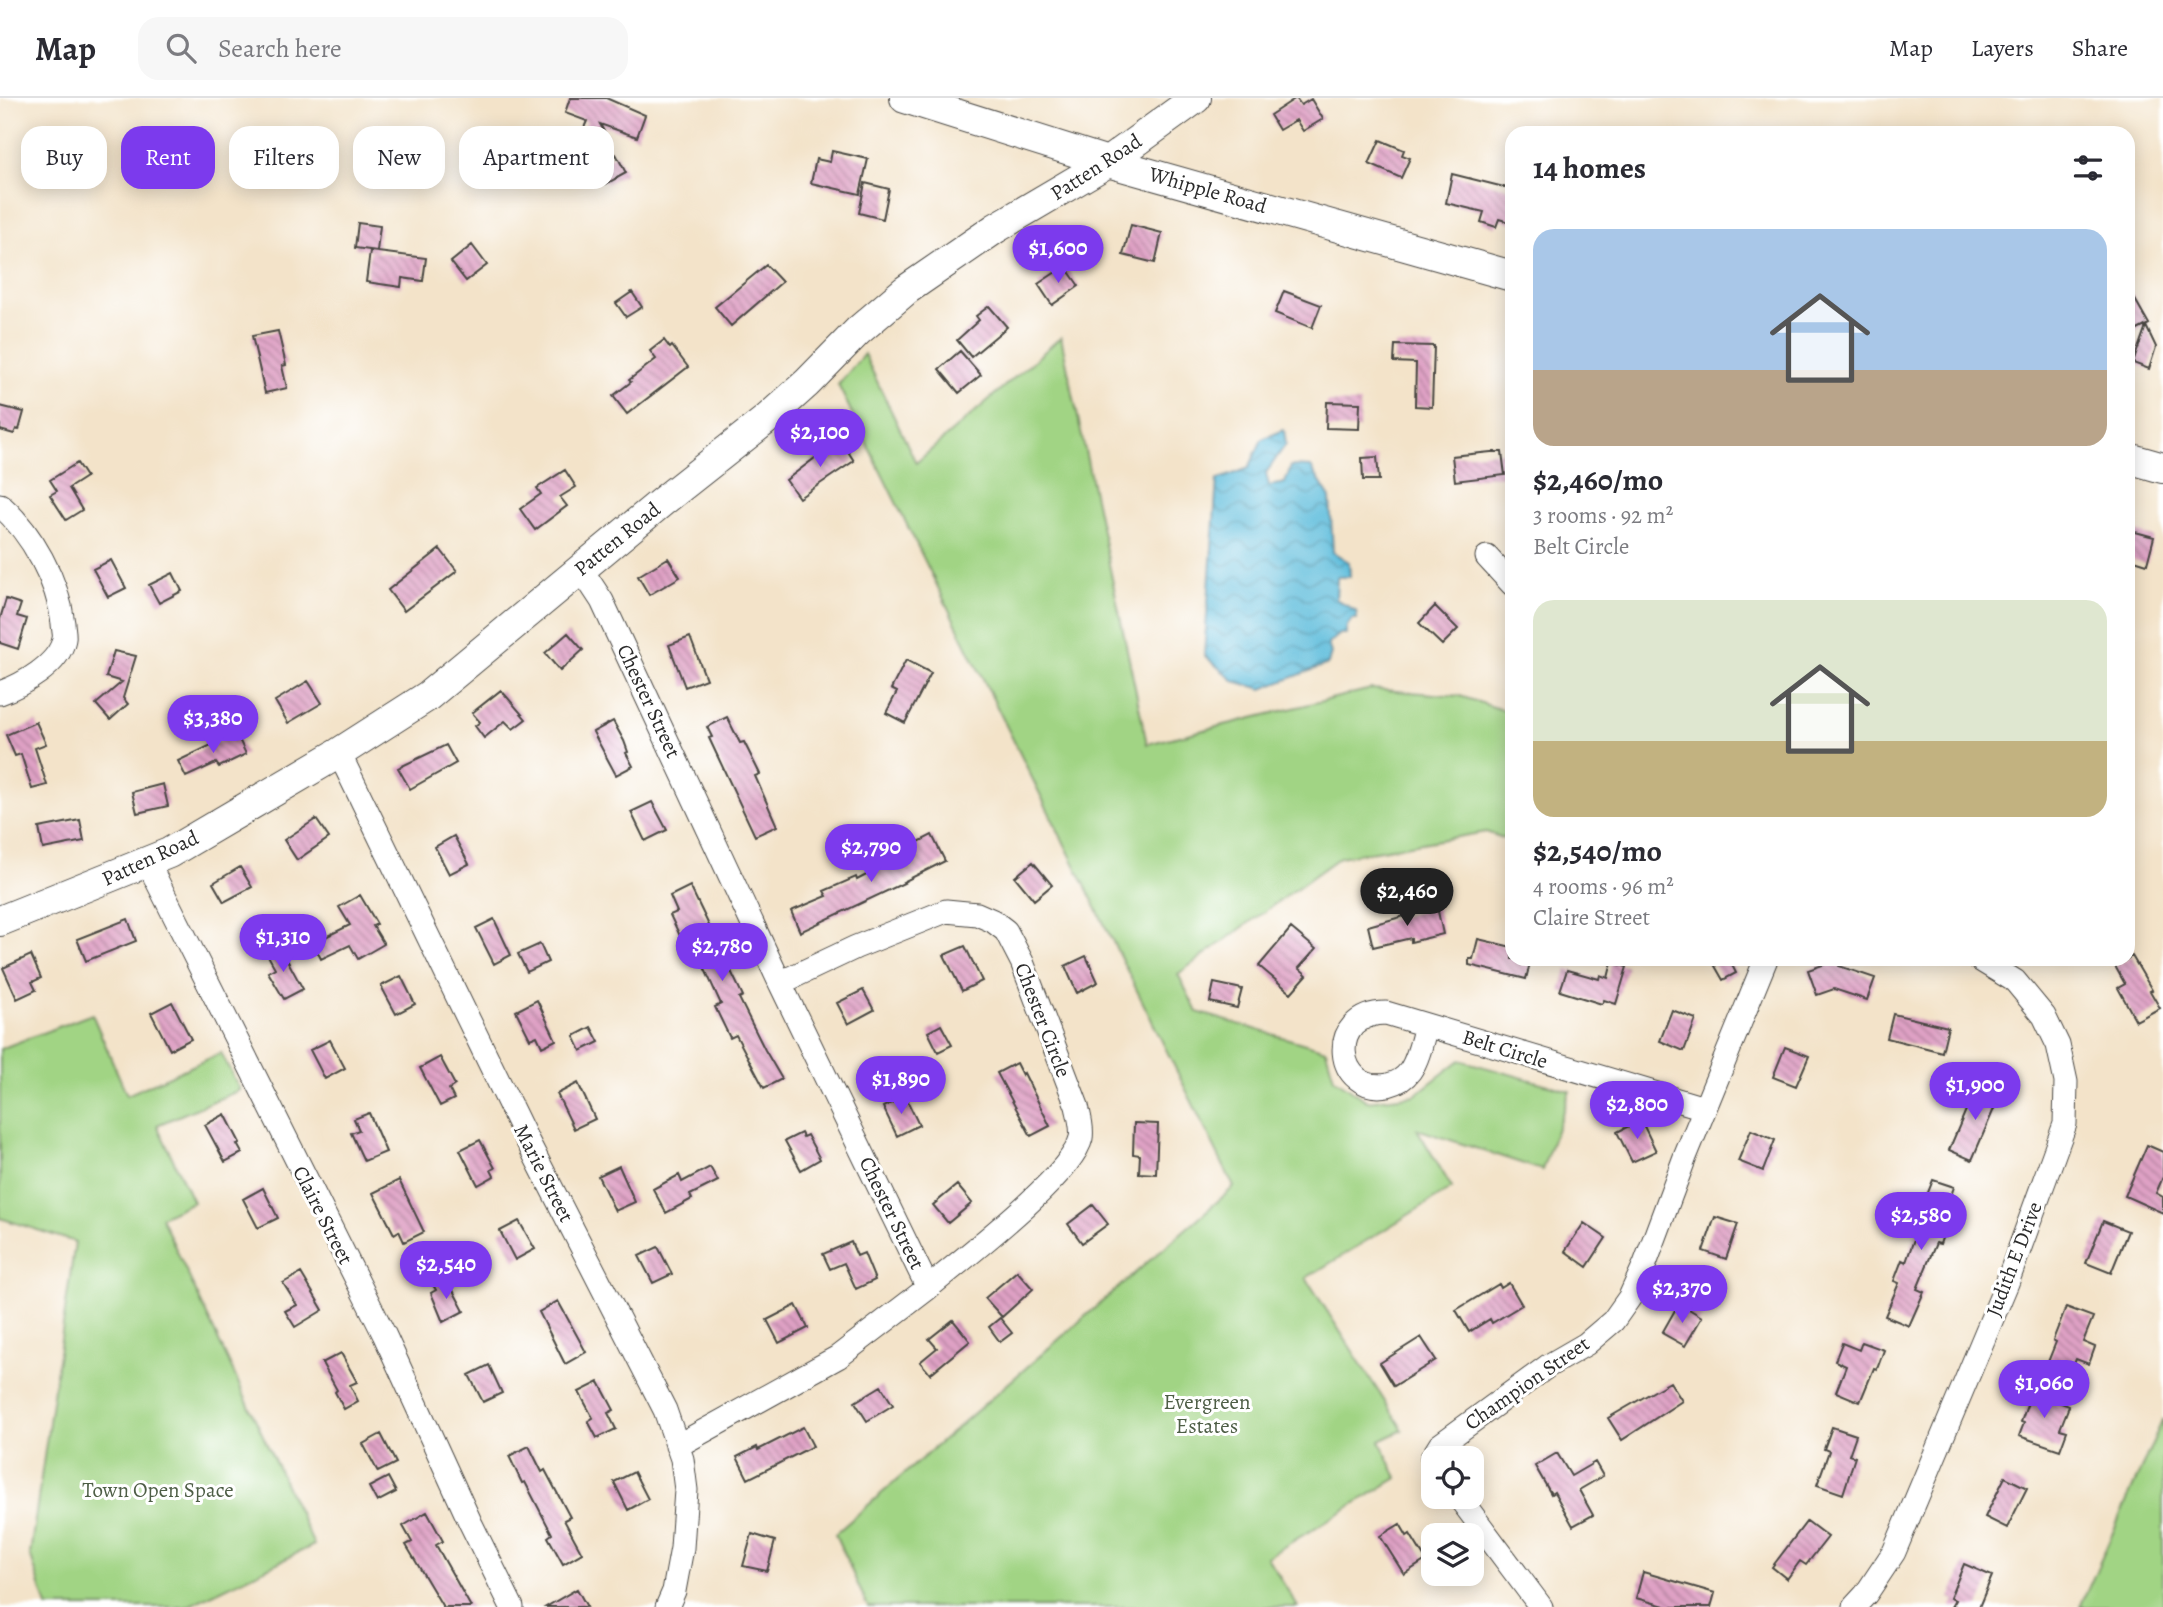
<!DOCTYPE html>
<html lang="en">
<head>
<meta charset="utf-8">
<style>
  :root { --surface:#fff; --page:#f7f7f7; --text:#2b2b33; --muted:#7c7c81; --line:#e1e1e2; --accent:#7c3aed }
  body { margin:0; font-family:Alegreya,serif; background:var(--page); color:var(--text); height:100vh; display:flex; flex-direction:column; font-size:26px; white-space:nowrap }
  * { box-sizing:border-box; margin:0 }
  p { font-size:23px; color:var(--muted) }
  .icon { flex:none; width:38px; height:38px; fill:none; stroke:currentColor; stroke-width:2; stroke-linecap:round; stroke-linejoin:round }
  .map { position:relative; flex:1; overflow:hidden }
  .side { position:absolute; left:1505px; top:28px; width:630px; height:840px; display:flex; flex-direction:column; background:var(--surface); border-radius:21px; box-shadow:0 4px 18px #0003 }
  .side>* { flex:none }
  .hud { position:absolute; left:21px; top:28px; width:665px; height:63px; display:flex; gap:14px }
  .buttons { position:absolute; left:1421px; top:1348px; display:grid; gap:14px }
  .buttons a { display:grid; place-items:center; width:63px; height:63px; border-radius:14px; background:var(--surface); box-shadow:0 4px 18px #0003; font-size:35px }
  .price { position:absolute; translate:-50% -60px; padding:0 16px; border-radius:24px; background:var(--accent); color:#fff; font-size:23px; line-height:46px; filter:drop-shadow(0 2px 4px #0008) }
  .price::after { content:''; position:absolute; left:50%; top:42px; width:21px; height:16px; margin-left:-10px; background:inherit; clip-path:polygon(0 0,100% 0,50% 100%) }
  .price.on { background:#222; color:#fff }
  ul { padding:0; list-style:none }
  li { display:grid; align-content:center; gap:14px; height:371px; padding:0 28px }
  li span { display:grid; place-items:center; height:217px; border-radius:21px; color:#555 }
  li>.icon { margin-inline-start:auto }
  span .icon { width:126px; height:126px; fill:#fffc; stroke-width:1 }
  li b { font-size:30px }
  h2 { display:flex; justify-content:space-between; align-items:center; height:84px; padding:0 28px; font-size:30px }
  .tag { padding:0 24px; border-radius:21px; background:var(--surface); box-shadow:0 4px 18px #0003; font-size:24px; line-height:63px }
  .tag.on { background:var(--accent); color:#fff }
  header { display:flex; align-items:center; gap:42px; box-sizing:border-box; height:98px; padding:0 35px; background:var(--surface); border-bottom:2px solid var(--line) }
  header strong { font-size:33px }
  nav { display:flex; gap:38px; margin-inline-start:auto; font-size:24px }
  .search { width:490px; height:63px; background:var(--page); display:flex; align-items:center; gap:18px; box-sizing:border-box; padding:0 24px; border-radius:21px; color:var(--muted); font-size:26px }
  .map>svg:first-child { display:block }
  .park { fill:#a1d484; stroke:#668058; stroke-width:2 }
  .water { fill:url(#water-waves); stroke:#447484; stroke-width:2 }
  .building { fill:url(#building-back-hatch) }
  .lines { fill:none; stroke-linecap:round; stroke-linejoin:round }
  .minor-casing { stroke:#494743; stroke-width:25 }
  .tertiary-casing { stroke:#494743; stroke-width:32 }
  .minor { stroke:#fff; stroke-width:23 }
  .tertiary { stroke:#fff; stroke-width:30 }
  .labels { text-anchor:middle; stroke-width:6; stroke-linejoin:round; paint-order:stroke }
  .street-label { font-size:21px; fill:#2b2b2b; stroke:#fff }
  .park-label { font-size:21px; fill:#4e5e46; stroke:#fff }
</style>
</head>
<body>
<header>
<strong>Map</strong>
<div class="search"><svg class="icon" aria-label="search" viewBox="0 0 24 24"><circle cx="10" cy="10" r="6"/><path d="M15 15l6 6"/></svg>Search here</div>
<nav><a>Map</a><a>Layers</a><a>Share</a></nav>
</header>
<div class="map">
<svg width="2163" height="1509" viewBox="0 0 2163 1509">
  <defs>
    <pattern id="water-waves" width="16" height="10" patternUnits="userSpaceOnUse" patternTransform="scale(1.75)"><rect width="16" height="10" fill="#5ebddc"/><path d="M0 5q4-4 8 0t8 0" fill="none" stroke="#4e9ab3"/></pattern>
    <pattern id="building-back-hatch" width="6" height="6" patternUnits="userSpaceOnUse" patternTransform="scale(1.75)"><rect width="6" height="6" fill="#dfa1c5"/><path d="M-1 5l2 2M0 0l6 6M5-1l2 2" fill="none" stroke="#b583a0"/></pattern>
  </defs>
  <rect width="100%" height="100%" fill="#fff"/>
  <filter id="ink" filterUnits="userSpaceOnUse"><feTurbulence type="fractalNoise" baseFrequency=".0143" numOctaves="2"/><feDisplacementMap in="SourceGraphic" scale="14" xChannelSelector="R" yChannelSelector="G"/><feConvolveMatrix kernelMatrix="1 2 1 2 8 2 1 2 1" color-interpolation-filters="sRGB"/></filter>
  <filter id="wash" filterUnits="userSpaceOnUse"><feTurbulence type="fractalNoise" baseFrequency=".00686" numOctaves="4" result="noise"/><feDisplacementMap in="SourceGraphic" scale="28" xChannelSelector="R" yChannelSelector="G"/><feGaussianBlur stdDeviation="1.57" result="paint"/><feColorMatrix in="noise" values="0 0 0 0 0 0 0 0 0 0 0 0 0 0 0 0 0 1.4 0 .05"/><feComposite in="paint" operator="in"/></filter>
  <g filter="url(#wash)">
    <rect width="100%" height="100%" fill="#f3e3c9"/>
    <path class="park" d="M1061 239 1147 646 1371 591 1460 598 1512 615V743L1486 734 1340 759 1178 876 1197 914 1326 952 1334 980 1367 1003 1415 997 1460 962 1570 993 1542 1072 1417 1031 1452 1090 1306 1180 1403 1332 1380 1343 1397 1380 1267 1459 1298 1509H868L835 1436 1234 1089 838 287 864 256 916 365Z
      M92 916 127 997 221 955 240 992 157 1027 193 1104 161 1119 314 1447 186 1509H47L30 1456 75 1144 0 1120V951Z
      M2163 1321V1509H2080Z"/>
    <path class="water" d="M1284 332 1286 346 1266 375 1269 388 1285 385 1291 368 1311 369 1330 400 1333 454 1349 464 1350 479H1337L1336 501 1356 513 1357 521H1352L1347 528 1346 536H1340L1328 546 1331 555 1328 566 1262 591 1234 583 1204 557 1217 382 1249 370 1262 341Z"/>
    <g id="blocks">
      <path class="building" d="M570 0H606L645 17 637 39 600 26 608 41 583 32 587 23 565 15Z
        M1296 0 1301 7 1311 1 1323 21 1303 33 1296 22 1279 32 1270 17Z
        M1380 42 1404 52 1402 57 1410 60 1401 80 1369 66Z
        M832 53 868 61 860 96 811 85 816 61 830 64Z
        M616 56 626 75 606 86 596 67Z
        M1452 76 1512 91V125L1499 121 1496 129 1481 124 1484 114 1446 105Z
        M865 85 889 91 883 121 859 115Z
        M358 125 380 128 377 153 355 150Z
        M1131 127 1162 135 1155 165 1123 157Z
        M472 147 487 167 466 183 451 164Z
        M370 153 426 160 423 183 402 180 401 189 366 184Z
        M766 167 782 184 731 228 715 209Z
        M1065 168 1079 188 1052 207 1038 186Z
        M2128 189 2149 226 2128 237Z
        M1284 193 1321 207 1312 230 1275 215Z
        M632 194 642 209 626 219 616 205Z
        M989 208 1007 229 971 259 957 242 979 222 976 218Z
        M2146 228 2156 249 2149 271 2133 265Z
        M278 233 286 267 282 268 287 290 265 295 252 238Z
        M664 242 670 250 672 248 688 269 627 316 613 298 631 284 629 282 656 261 650 253Z
        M1395 247 1434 248 1432 309 1415 308 1416 265 1394 264Z
        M960 253 981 277 959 295 939 271Z
        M1327 304 1360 305 1359 331 1326 330Z
        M0 308 24 314 19 332 16 331 14 336 0 332Z
        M840 341 854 363 799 400 786 382Z
        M1491 354H1502L1505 377 1455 383 1452 358Z
        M1377 359 1379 382H1363L1362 360Z
        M77 365 86 379 69 390 82 412 66 422 50 397 57 393 50 382Z
        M565 372 576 389 560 399 567 408 535 432 520 411 541 396 537 390Z
        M2128 432 2154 439 2147 466 2128 460Z
        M440 451 457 473 404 513 388 492Z
        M668 460 680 479 649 497 638 478Z
        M111 462 126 490 108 499 93 471Z
        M173 475 182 493 159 505 149 487Z
        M6 501 21 506 17 518 27 521 18 551 0 545V521Z
        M1435 508 1458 531 1442 547 1419 525Z
        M568 535 583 552 560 573 545 555Z
        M690 539 706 581 685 589 669 547Z
        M114 553 136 558 123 600 128 606 110 622 96 606 122 584 106 579Z
        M906 562 931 575 905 625 886 615 897 594 891 591Z
        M308 583 322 605 288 625 275 603Z
        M501 592 526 621 513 631 505 623 484 640 475 628 480 624 472 615Z
        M727 619 740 645 744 644 760 676 755 678 777 728 755 738 709 640 712 639 707 629Z
        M613 623 624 643 628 654 626 655 633 668 616 677 593 634Z
        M36 624 46 646 35 650 47 687 32 691 21 656 15 658 6 637Z
        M236 635 246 656 219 669 216 665 186 679 178 663Z
        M446 647 456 665 410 691 398 670Z
        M163 686 168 708 137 715 132 694Z
        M652 704 667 732 645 743 631 714Z
        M316 721 329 740 297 762 284 742Z
        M80 722 84 743 43 751 39 730Z
        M932 737 945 763 903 784 904 785 800 834 791 813 827 798 824 793 856 779 857 782 893 763 891 758Z
        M454 738 469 766 449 776 435 749Z
        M1033 764 1052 787 1034 802 1015 779Z
        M240 769 252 789 224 804 213 785Z
        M690 788 743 898 739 900 765 952 782 981 764 990 736 937 730 940 715 909 721 906 688 834 680 838 670 817 677 814 670 798Z
        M360 797 377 826 373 828 384 846 358 861 350 847 321 861 313 845 350 827 339 809Z
        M1437 809 1443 836 1411 844V840L1373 849 1368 828Z
        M128 821 136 843 86 863 77 841Z
        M494 821 511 857 494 866 476 830Z
        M1291 830 1316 851 1299 870 1307 877 1291 895 1259 868Z
        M1478 841 1512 849V861H1531L1526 881 1469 867V861H1473Z
        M540 846 548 864 527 874 518 856Z
        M279 847 303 891 284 901 268 874 275 870 266 854Z
        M965 848 982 883 962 893 944 857Z
        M31 857 41 880 32 884 36 892 17 901 3 870Z
        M1086 858 1098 884 1077 895 1065 868Z
        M2132 858 2152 892 2150 893 2160 910 2136 923 2118 890 2125 886 2115 868Z
        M1711 861H1729L1736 875 1723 882Z
        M1837 862 1839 868 1875 880 1867 902 1834 891 1817 897 1808 872Z
        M1612 864 1627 869 1616 906 1604 902 1602 906 1560 893 1567 872 1599 881 1600 877 1608 880Z
        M401 878 415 906 396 916 381 888Z
        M1214 885 1242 891 1237 910 1210 904Z
        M863 892 874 912 848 926 837 905Z
        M537 902 556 942 542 949 537 938 530 941 516 913Z
        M172 904 191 941 170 952 151 915Z
        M1672 912 1696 921 1684 953 1660 943Z
        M1893 916 1948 929 1942 954 1887 940Z
        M941 927 952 947 938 954 928 934Z
        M591 929 599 944 581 953 574 938Z
        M330 942 345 970 325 981 310 952Z
        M1785 949 1809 958 1796 988 1773 979Z
        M440 959 455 987 449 991 454 1001 440 1008 420 970Z
        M1016 965 1022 977 1024 975 1050 1028 1031 1038 997 975Z
        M578 985 595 1021 574 1031 557 996Z
        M1977 986 2000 997 1972 1062 1949 1052Z
        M905 998 919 1027 897 1038 883 1009Z
        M369 1015 386 1054 364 1063 351 1035 359 1032 354 1021Z
        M225 1016 240 1045 237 1046 242 1055 225 1064 205 1027Z
        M1641 1022 1656 1053 1632 1064 1617 1034Z
        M1134 1025 1158 1026 1156 1076 1139 1075 1140 1057 1133 1056Z
        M1751 1032 1775 1042 1763 1073 1738 1063Z
        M801 1035 803 1039 807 1037 820 1061 801 1072 785 1043Z
        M480 1042 495 1070 491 1072 494 1078 478 1087 460 1052Z
        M2147 1047 2163 1054V1079L2156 1095 2163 1099V1115L2125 1098Z
        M619 1068 635 1104 615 1113 598 1078Z
        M710 1069 718 1083 690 1097 692 1101 666 1115 653 1091 679 1077 682 1084Z
        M399 1082 424 1134 404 1144 399 1133 394 1136 373 1095Z
        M1933 1082 1954 1089 1947 1109 1952 1111 1940 1146 1936 1145 1917 1191 1924 1194 1909 1228 1885 1218 1899 1185 1894 1183 1902 1162 1906 1164 1920 1124 1913 1121 1920 1100 1925 1102Z
        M957 1087 972 1105 948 1125 933 1107Z
        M263 1090 278 1120 258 1130 243 1101Z
        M1093 1107 1108 1126 1082 1145 1068 1126Z
        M1715 1119 1738 1126 1726 1161 1703 1153Z
        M519 1123 535 1151 515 1162 500 1133Z
        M2103 1123 2128 1133 2111 1175 2086 1165Z
        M1584 1125 1606 1140 1587 1169 1565 1153Z
        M851 1144 857 1158 864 1155 875 1182 856 1191 844 1165 830 1171 823 1156Z
        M658 1149 672 1176 653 1185 639 1158Z
        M1017 1173 1033 1191 1002 1219 985 1200Z
        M301 1175 323 1212 295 1229 285 1213 297 1207 283 1185Z
        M447 1181 464 1213 443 1224 431 1195 436 1192 433 1187Z
        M1509 1185 1522 1207 1492 1225 1490 1221 1469 1234 1456 1212 1499 1186 1501 1190Z
        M558 1203 586 1254 565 1266 539 1214Z
        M1679 1205 1702 1219 1685 1248 1662 1235Z
        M796 1207 808 1230 779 1245 767 1222Z
        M2066 1209 2093 1219 2083 1244 2095 1249 2089 1266 2076 1261 2071 1273 2048 1264 2056 1244 2053 1242Z
        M1000 1220 1012 1235 1000 1244 989 1229Z
        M953 1222 970 1243 930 1276 920 1264 937 1250 929 1241Z
        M1421 1239 1436 1262 1394 1288 1380 1265Z
        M1862 1244 1884 1252 1877 1271 1874 1270 1860 1304 1836 1294 1846 1268 1835 1263 1842 1245 1859 1252Z
        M341 1255 357 1284 350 1287 358 1303 344 1311 335 1294 337 1292 322 1265Z
        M489 1267 502 1295 483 1304 469 1277Z
        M599 1284 614 1312 608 1315 616 1331 597 1340 588 1323 593 1320 579 1294Z
        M1670 1284 1682 1303 1622 1342 1608 1320Z
        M881 1288 893 1307 867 1323 855 1304Z
        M2033 1291 2061 1301 2059 1304 2069 1308 2060 1331 2067 1333 2060 1352 2019 1338 2024 1325 2021 1324Z
        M803 1329 813 1348 748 1381 737 1359 757 1349 758 1352Z
        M1832 1329 1856 1337 1849 1357 1855 1359 1843 1396 1817 1387 1829 1353 1824 1351Z
        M381 1336 396 1365 378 1374 363 1346Z
        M529 1348 542 1374 545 1372 570 1419 564 1422 582 1455 563 1466 548 1439 552 1436 525 1384 522 1385 509 1358Z
        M1557 1355 1571 1378 1595 1364 1603 1378 1579 1392 1593 1417 1573 1428 1554 1394 1551 1396 1535 1368Z
        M634 1374 648 1401 628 1412 614 1384Z
        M388 1379 396 1394 377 1404 369 1389Z
        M2005 1379 2027 1390 2007 1430 1985 1419Z
        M427 1414 443 1443 436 1447 471 1509H443L406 1447 412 1444 403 1428Z
        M1807 1423 1828 1439 1806 1467 1800 1463 1787 1481 1772 1469Z
        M1400 1426 1407 1438 1410 1436 1426 1462 1404 1476 1380 1438Z
        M752 1436 775 1443 767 1473 743 1468Z
        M1964 1466 1992 1478 1979 1509H1951L1955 1502 1950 1500Z
        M1643 1474 1715 1495 1711 1509H1668L1636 1500Z
        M577 1491 587 1509H546Z"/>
    </g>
  </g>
  <g filter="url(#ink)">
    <use href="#blocks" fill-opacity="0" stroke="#494743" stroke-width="2"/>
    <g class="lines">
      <defs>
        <path id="minor" d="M0 407C32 435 58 483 63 525 63 529 65 537 64 541 59 567 22 587 0 595
          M1487 459 1512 486
          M581 471 602 503 780 885 928 1190 838 1259 677 1348
          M339 655 528 1044 665 1312 682 1361 686 1392 682 1450 674 1493 667 1509
          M148 765 384 1236 471 1426 512 1509
          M780 885 856 849 946 813 977 816 993 823 1006 833 1022 864 1077 1008C1079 1018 1083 1029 1081 1040 1072 1078 961 1162 928 1190
          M1426 927C1422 942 1419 960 1410 973 1405 980 1397 985 1388 987 1335 997 1325 915 1386 915L1704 1010
          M1433 1363 1432 1360 1440 1347 1548 1268 1586 1246 1613 1223 1630 1199 1645 1166 1685 1059 1766 861
          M1458 1398 1541 1509
          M1854 1509 1866 1496 1894 1454 2007 1185 2065 1026 2066 984 2058 947 2044 918 2015 883 1979 861"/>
        <path id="tertiary" d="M905 0 1108 64 1512 178
          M2128 360 2163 370
          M0 823 169 755 339 655 428 598 663 403 768 320 807 285 858 233 906 192 996 130 1108 64 1196 0"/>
      </defs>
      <use href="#minor" class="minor-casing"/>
      <use href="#tertiary" class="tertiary-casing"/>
      <use href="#minor" class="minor"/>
      <use href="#tertiary" class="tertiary"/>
    </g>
  </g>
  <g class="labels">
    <g class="street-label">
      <text transform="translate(1096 69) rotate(-33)" y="7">Patten Road</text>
      <text transform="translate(1208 92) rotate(16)" y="7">Whipple Road</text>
      <text transform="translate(617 441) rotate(-39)" y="7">Patten Road</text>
      <text transform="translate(649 603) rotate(65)" y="7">Chester Street</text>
      <text transform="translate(150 760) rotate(-25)" y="7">Patten Road</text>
      <text transform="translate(1043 922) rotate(69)" y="7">Chester Circle</text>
      <text transform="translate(1505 951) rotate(17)" y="7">Belt Circle</text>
      <text transform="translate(544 1075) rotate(63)" y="7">Marie Street</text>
      <text transform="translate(892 1115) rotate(64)" y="7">Chester Street</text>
      <text transform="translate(323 1117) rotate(63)" y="7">Claire Street</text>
      <text transform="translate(2014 1161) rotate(-69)" y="7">Judith E Drive</text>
      <text transform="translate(1527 1285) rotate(-35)" y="7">Champion Street</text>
    </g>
    <g class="park-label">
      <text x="1207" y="1311">Evergreen<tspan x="1207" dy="24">Estates</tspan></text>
      <text x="158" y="1399">Town Open Space</text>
    </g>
  </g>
</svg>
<div class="buttons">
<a><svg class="icon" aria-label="locate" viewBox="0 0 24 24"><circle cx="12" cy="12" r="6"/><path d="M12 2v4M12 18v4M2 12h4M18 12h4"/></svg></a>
<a><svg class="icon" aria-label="layers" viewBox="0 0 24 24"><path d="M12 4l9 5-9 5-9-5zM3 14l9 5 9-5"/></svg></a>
</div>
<b class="price" style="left:1058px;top:187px">$1,600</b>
<b class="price" style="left:820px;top:371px">$2,100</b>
<b class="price" style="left:213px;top:657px">$3,380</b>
<b class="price" style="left:871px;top:786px">$2,790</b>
<b class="price on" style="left:1407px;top:830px">$2,460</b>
<b class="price" style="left:283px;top:876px">$1,310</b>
<b class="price" style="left:722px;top:885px">$2,780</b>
<b class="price" style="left:901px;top:1018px">$1,890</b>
<b class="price" style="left:1975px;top:1024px">$1,900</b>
<b class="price" style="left:1637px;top:1043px">$2,800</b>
<b class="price" style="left:1921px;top:1154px">$2,580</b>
<b class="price" style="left:446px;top:1203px">$2,540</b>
<b class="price" style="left:1682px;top:1227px">$2,370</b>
<b class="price" style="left:2044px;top:1322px">$1,060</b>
<div class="hud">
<a class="tag">Buy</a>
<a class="tag on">Rent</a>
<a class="tag">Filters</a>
<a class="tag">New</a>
<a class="tag">Apartment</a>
</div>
<section class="side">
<h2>14 homes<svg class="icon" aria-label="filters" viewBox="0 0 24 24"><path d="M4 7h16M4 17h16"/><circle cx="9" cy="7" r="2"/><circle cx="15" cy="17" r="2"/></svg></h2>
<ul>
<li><span style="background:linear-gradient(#a9c7e8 65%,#b9a48a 0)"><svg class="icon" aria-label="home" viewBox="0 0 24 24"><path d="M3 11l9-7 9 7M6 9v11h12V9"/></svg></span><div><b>$2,460/mo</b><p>3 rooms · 92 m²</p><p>Belt Circle</p></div></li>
<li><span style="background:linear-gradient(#dfe7d0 65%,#c2b280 0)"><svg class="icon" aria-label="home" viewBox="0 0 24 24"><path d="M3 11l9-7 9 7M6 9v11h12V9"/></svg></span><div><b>$2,540/mo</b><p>4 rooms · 96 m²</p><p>Claire Street</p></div></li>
</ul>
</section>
</div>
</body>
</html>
